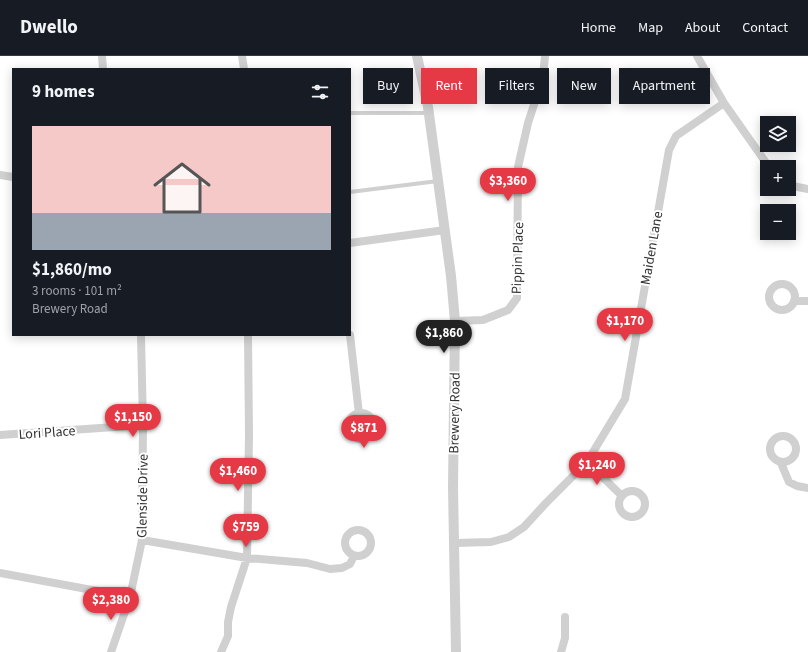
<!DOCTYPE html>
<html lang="en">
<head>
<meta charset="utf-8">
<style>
  :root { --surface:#171b24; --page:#20242c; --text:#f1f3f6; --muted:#9ea1a6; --line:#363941; --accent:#e63946 }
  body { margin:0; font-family:"Source Sans 3",sans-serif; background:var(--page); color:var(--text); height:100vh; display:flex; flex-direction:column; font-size:15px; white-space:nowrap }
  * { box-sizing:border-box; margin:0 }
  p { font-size:13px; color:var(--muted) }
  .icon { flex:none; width:22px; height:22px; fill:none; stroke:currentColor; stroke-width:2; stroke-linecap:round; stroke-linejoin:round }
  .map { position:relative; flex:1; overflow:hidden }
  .panel { position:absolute; left:12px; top:12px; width:339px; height:268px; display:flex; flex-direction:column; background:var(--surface); border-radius:0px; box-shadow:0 2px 10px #0003 }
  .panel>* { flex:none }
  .top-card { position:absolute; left:363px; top:12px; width:380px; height:36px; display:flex; gap:8px }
  .buttons { position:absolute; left:760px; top:60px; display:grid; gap:8px }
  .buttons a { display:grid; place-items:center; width:36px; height:36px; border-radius:0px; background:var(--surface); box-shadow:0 2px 10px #0003; font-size:20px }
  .price { position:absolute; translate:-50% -34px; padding:0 9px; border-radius:14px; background:var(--accent); color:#fff; font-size:13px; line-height:26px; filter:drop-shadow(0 1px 2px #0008) }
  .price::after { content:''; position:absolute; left:50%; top:24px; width:12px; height:9px; margin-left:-6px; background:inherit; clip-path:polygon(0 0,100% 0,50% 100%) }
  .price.selected { background:#222; color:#fff }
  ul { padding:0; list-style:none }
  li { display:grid; align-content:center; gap:8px; height:212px; padding:0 20px }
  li+li { border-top:1px solid var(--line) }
  li span { display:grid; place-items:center; height:124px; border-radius:0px; color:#555 }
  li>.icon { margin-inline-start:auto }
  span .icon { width:72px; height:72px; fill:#fffc; stroke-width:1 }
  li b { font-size:17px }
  h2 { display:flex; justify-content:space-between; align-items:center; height:48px; padding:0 20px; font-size:17px }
  .chip { padding:0 14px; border-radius:0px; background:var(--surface); box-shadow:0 2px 10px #0003; font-size:14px; line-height:36px }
  .chip.selected { background:var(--accent); color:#fff }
  header { display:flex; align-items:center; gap:24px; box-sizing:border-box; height:56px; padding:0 20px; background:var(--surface); border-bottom:1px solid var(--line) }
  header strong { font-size:19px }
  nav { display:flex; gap:22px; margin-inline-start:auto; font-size:14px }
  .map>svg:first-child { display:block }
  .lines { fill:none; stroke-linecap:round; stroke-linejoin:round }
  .service { stroke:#d0d0d0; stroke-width:4 }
  .minor { stroke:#d0d0d0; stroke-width:8 }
  .tertiary { stroke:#d0d0d0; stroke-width:10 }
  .labels { text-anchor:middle; stroke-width:4; stroke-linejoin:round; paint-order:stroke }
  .street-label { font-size:14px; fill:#333; stroke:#fff }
</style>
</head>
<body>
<header>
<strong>Dwello</strong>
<nav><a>Home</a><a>Map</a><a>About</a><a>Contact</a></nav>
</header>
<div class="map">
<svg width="808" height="596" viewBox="0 0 808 596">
  <rect width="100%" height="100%" fill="#fff"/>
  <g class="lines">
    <path class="service" d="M350 57H428
      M350 136 438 125"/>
    <path class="minor" d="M102 0 103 13
      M242 0 244 13
      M697 0 724 47 769 111
      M0 119 13 121
      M789 128 793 130 808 133
      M350 187 445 174
      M769 241a13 13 0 1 1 26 0a13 13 0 1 1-26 0Z
      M794 245H808
      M455 265 483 264 508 254 517 242 518 111 528 67 543 21 545 0
      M350 279 359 358
      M348 370a13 13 0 1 1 26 0a13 13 0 1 1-26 0Z
      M0 379 143 369
      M770 393a13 13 0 1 1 26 0a13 13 0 1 1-26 0Z
      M587 406 621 439
      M781 407 789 426 797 430 808 432
      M619 448a13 13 0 1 1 26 0a13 13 0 1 1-26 0Z
      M345 487a13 13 0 1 1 26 0a13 13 0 1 1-26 0Z
      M142 484 247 502 307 507 330 513 342 512 350 508 354 500
      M455 487 491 486 509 481 524 471 546 447 587 406 625 343 669 94 676 80 724 47
      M0 517 130 541
      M111 596 130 541 142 484 143 369 141 279
      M221 596 228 580V566L231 551 247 502 249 378 248 279
      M561 596 565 582V561"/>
    <path class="tertiary" d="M417 0 428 51 451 220 455 265 453 431 456 596"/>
  </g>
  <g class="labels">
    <g class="street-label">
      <text transform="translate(651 192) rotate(-80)" y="5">Maiden Lane</text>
      <text transform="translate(517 202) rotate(-88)" y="5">Pippin Place</text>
      <text transform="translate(454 357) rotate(-89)" y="5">Brewery Road</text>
      <text transform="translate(47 376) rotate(-4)" y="5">Lori Place</text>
      <text transform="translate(142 440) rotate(-89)" y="5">Glenside Drive</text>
    </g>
  </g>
</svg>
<div class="buttons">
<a><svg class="icon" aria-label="layers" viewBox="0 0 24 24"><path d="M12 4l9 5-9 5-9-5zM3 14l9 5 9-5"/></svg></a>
<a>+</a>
<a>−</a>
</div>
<b class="price" style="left:508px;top:146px">$3,360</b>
<b class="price" style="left:625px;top:286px">$1,170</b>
<b class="price selected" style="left:444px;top:298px">$1,860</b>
<b class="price" style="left:133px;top:382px">$1,150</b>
<b class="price" style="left:364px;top:393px">$871</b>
<b class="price" style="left:597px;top:430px">$1,240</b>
<b class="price" style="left:238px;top:436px">$1,460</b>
<b class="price" style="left:246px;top:492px">$759</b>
<b class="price" style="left:111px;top:565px">$2,380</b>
<div class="top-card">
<a class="chip">Buy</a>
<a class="chip selected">Rent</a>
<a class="chip">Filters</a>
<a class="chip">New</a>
<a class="chip">Apartment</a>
</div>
<section class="panel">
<h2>9 homes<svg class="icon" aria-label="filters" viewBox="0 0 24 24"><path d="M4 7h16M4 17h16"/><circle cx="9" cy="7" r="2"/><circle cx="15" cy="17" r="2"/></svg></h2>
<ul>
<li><span style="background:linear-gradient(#f6c9c9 70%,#9aa5b1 0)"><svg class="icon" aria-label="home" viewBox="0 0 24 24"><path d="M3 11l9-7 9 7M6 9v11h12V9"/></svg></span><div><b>$1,860/mo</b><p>3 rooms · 101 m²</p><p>Brewery Road</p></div></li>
</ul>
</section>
</div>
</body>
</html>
